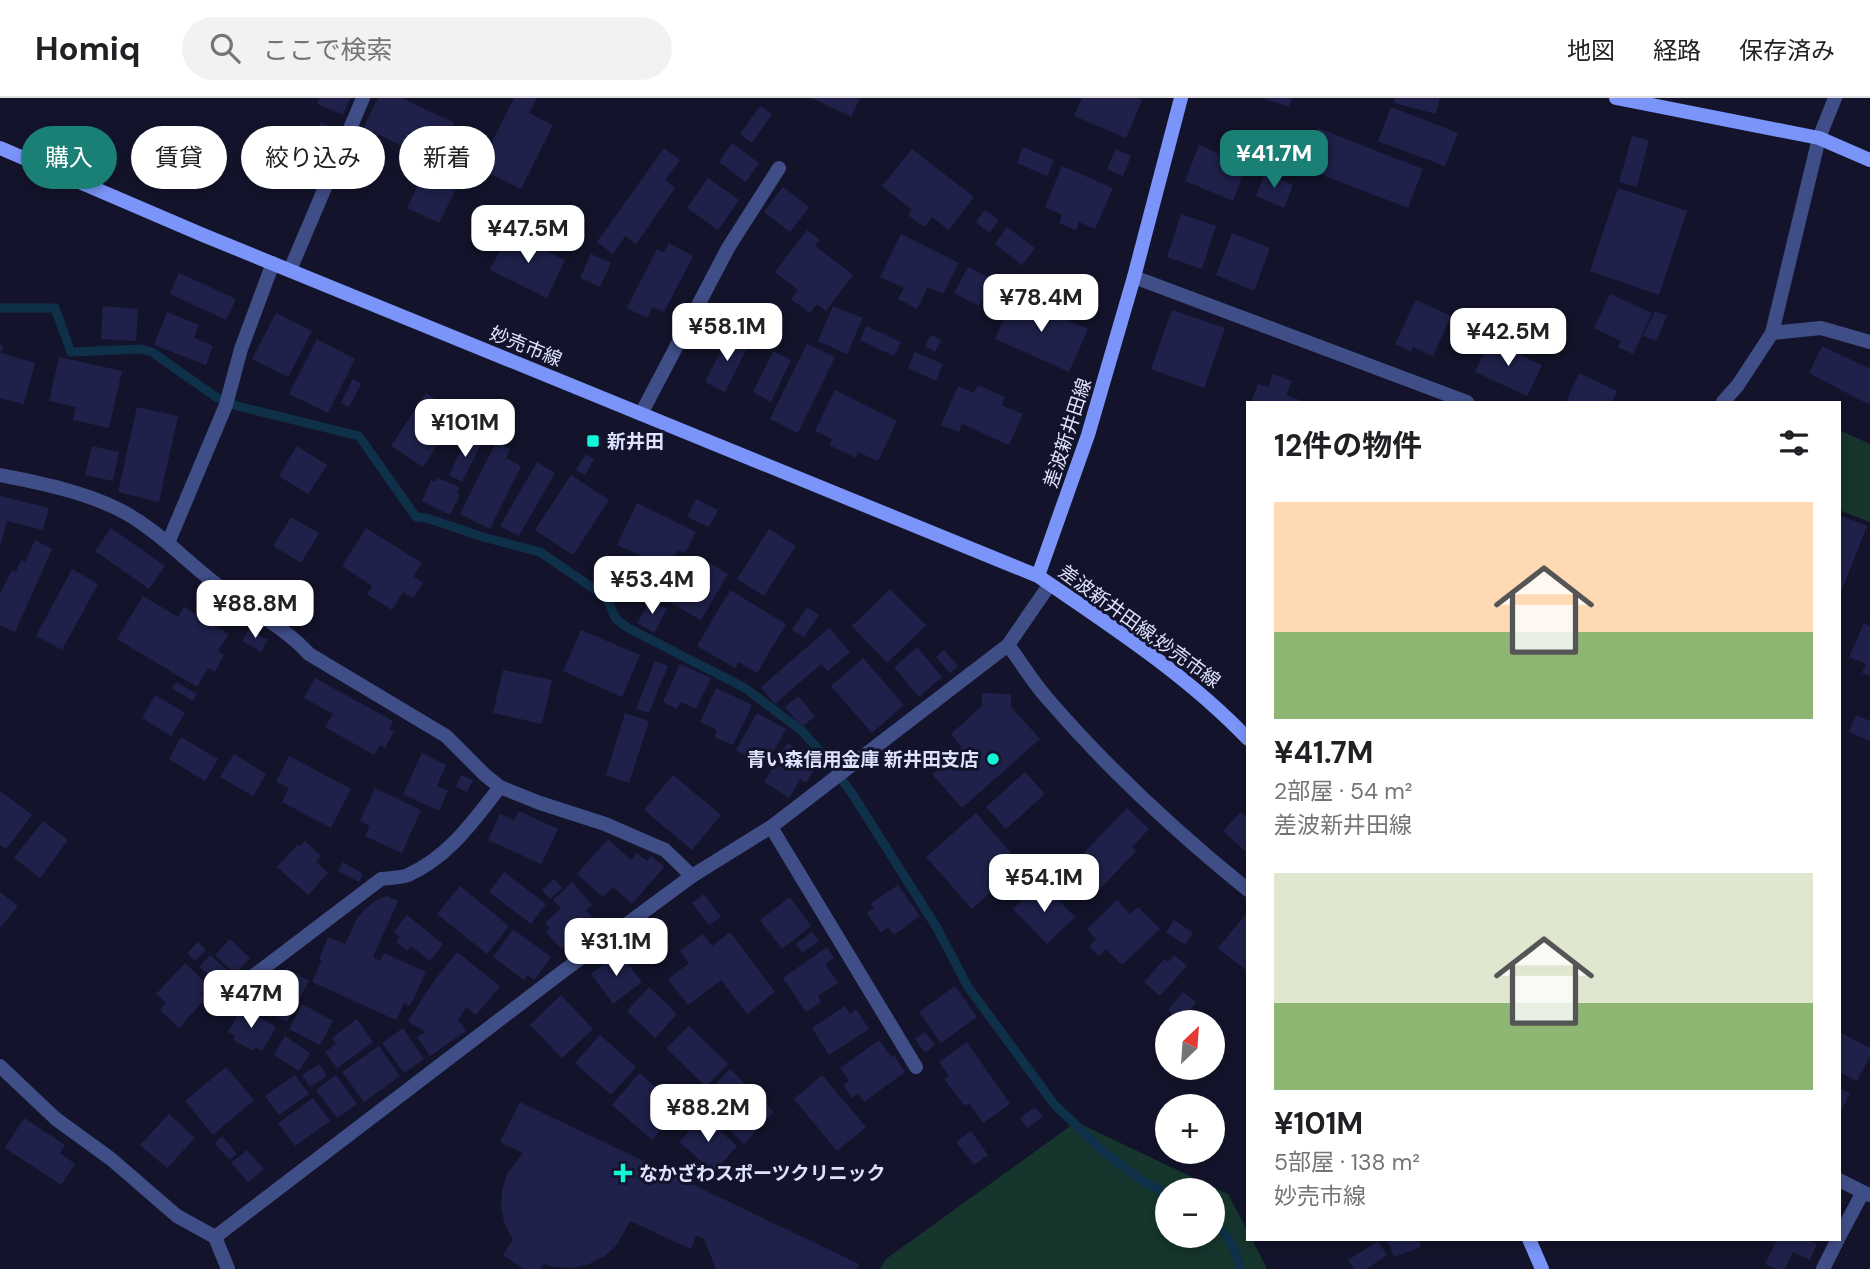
<!DOCTYPE html>
<html lang="ja">
<head>
<meta charset="utf-8">
<style>
  :root { --surface:#fff; --page:#f2f2f2; --text:#202124; --muted:#757577; --line:#e0e0e0; --accent:#1a8075 }
  body { margin:0; font-family:"DM Sans","Noto Sans JP",sans-serif; background:var(--page); color:var(--text); height:100vh; display:flex; flex-direction:column; font-size:26px; white-space:nowrap }
  * { box-sizing:border-box; margin:0 }
  p { font-size:23px; color:var(--muted) }
  .icon { flex:none; width:38px; height:38px; fill:none; stroke:currentColor; stroke-width:2; stroke-linecap:round; stroke-linejoin:round }
  .map { position:relative; flex:1; overflow:hidden }
  .sheet { position:absolute; left:1246px; top:303px; width:595px; height:840px; display:flex; flex-direction:column; background:var(--surface); border-radius:0px; box-shadow:0 4px 10px #0003 }
  .sheet>* { flex:none }
  .hud { position:absolute; left:21px; top:28px; width:665px; height:63px; display:flex; gap:14px }
  .needle { width:46px; rotate:25deg }
  .tools { position:absolute; left:1155px; top:912px; display:grid; gap:14px }
  .tools a { display:grid; place-items:center; width:70px; height:70px; border-radius:50%; background:var(--surface); box-shadow:0 4px 10px #0003; font-size:35px }
  .price { position:absolute; translate:-50% -60px; padding:0 16px; border-radius:14px; background:#fff; color:#222; font-size:23px; line-height:46px; filter:drop-shadow(0 2px 4px #0008) }
  .price::after { content:''; position:absolute; left:50%; top:42px; width:21px; height:16px; margin-left:-10px; background:inherit; clip-path:polygon(0 0,100% 0,50% 100%) }
  .price.on { background:var(--accent); color:#fff }
  ul { padding:0; list-style:none }
  li { display:grid; align-content:center; gap:14px; height:371px; padding:0 28px }
  li span { display:grid; place-items:center; height:217px; border-radius:0px; color:#555 }
  li>.icon { margin-inline-start:auto }
  span .icon { width:126px; height:126px; fill:#fffc; stroke-width:1 }
  li b { font-size:30px }
  h2 { display:flex; justify-content:space-between; align-items:center; height:84px; padding:0 28px; font-size:30px }
  .tag { padding:0 24px; border-radius:32px; background:var(--surface); box-shadow:0 4px 10px #0003; font-size:24px; line-height:63px }
  .tag.on { background:var(--accent); color:#fff }
  header { display:flex; align-items:center; gap:42px; box-sizing:border-box; height:98px; padding:0 35px; background:var(--surface); border-bottom:2px solid var(--line) }
  header strong { font-size:33px }
  nav { display:flex; gap:38px; margin-inline-start:auto; font-size:24px }
  .search { width:490px; height:63px; background:var(--page); display:flex; align-items:center; gap:18px; box-sizing:border-box; padding:0 24px; border-radius:38px; color:var(--muted); font-size:26px }
  .map>svg:first-child { display:block }
  .green { fill:#16352d; fill-rule:evenodd }
  .lines { fill:none; stroke-linecap:round; stroke-linejoin:round }
  .stream { stroke:#0e3149; stroke-width:9 }
  .building { fill:#1f214b }
  .street { stroke:#404e88; stroke-width:14 }
  .secondary { stroke:#7a94f9; stroke-width:14 }
  .poi-dot { fill:#13f5d7; stroke:#13142b; stroke-width:2.5 }
  .labels { text-anchor:middle; stroke-width:6; stroke-linejoin:round; paint-order:stroke }
  .street-label { font-size:19px; fill:#dee2fe; stroke:#13142b }
  .poi-label { font-size:19px; font-weight:bold; fill:#dee2fe; stroke:#13142b; text-anchor:start }
</style>
</head>
<body>
<header>
<strong>Homiq</strong>
<div class="search"><svg class="icon" aria-label="search" viewBox="0 0 24 24"><circle cx="10" cy="10" r="6"/><path d="M15 15l6 6"/></svg>ここで検索</div>
<nav><a>地図</a><a>経路</a><a>保存済み</a></nav>
</header>
<div class="map">
<svg width="1870" height="1171" viewBox="0 0 1870 1171">
  <rect width="100%" height="100%" fill="#13142b"/>
  <path class="green" d="M1839 332 1870 346V424L1839 412Z
    M1076 1024 1228 1096 1248 1134V1141H1252L1267 1171H880L886 1161ZM1167 1092H1213V1138H1167Z"/>
  <g class="lines">
    <path class="stream" d="M0 210H55L71 254 140 251 152 254 216 299 237 308 359 338 416 419 427 420 483 439 540 454 606 499 616 521 628 530 745 590 802 633 827 661 853 697 937 830 968 889 1054 1006 1105 1055 1144 1084 1167 1096
      M1213 1124C1228 1135 1236 1153 1240 1171"/>
  </g>
  <path class="building" d="M319 0H350L343 17 317 6Z
    M378 0H402L454 25 446 40 431 33 419 57 364 29Z
    M514 0H537L529 15 553 27 521 91 479 70Z
    M812 0H860L851 19Z
    M1082 0H1137L1142 2 1126 40 1074 18Z
    M1264 0H1292L1289 9Z
    M1395 0H1440L1436 16 1394 5Z
    M760 8 772 16 752 45 740 36Z
    M1391 9 1458 35 1445 68 1378 43Z
    M321 24 339 33 321 70 303 61Z
    M1318 30 1423 71 1408 110 1302 69Z
    M1632 38 1649 42 1637 89 1619 84Z
    M732 45 759 65 746 84 719 64Z
    M1199 47 1247 67 1233 103 1185 83Z
    M1023 49 1054 62 1047 78 1017 65Z
    M664 50 680 62 665 82 675 90 636 146 625 138 613 156 597 144Z
    M912 51 974 99 949 132 932 119 924 129 908 117 912 112 882 88Z
    M1116 51 1131 58 1123 78 1107 71Z
    M1062 68 1113 90 1095 131 1079 124 1076 132 1059 125 1062 117 1045 109Z
    M425 73 457 89 439 125 407 110Z
    M1265 75 1293 87 1284 110 1256 98Z
    M708 80 739 102 718 132 687 110Z
    M783 89 809 109 790 134 764 114Z
    M1618 90 1687 113 1659 197 1590 173Z
    M985 112 999 122 989 135 976 124Z
    M1181 116 1216 128 1202 171 1167 159Z
    M1007 129 1035 150 1022 167 995 146Z
    M807 132 820 142 815 148 853 177 826 213 817 206 810 215 791 201 798 192 775 174Z
    M509 134 565 162 547 200 490 172Z
    M1232 135 1270 150 1254 193 1216 177Z
    M901 136 959 165 943 196 928 189 917 211 898 201 904 190 880 179Z
    M669 145 693 158 664 214 653 209 647 220 627 210 657 151 664 155Z
    M591 156 611 165 600 189 580 180Z
    M968 169 992 181 979 208 954 195Z
    M179 175 236 201 226 222 170 196Z
    M1610 196 1652 215 1633 256 1618 249 1621 243 1594 230Z
    M1014 198 1088 231 1069 274 995 241Z
    M1416 202 1451 218 1433 258 1413 249 1411 254 1395 246Z
    M103 208 138 211 136 243 101 241Z
    M833 208 863 220 847 256 818 243Z
    M1172 212 1225 230 1204 290 1151 271Z
    M1655 213 1667 218 1656 243 1643 238Z
    M167 214 199 227 194 240 213 248 206 267 154 247Z
    M276 215 312 233 288 279 252 261Z
    M866 228 901 244 894 258 860 242Z
    M729 236 749 246 725 294 705 284Z
    M931 237 942 242 935 254 925 248Z
    M317 241 355 261 328 315 289 296Z
    M1489 243 1542 267 1527 298 1475 274Z
    M807 246 835 259 798 335 770 321Z
    M0 247 3 248 1 255 35 265 24 306 0 300Z
    M1822 248 1870 271V307L1809 275Z
    M773 253 791 262 771 304 753 294Z
    M915 254 943 266 936 283 908 270Z
    M59 259 122 273 109 330 73 322 76 309 49 303Z
    M1579 275 1617 293 1612 304H1566Z
    M1273 276 1292 283 1286 297 1305 304H1251L1258 286 1268 289Z
    M353 281 361 286 349 309 341 305Z
    M978 287 1005 299 1001 307 1023 316 1009 347 962 326 959 334 941 327 958 288 974 295Z
    M835 292 897 323 878 363 858 354 856 360 829 347 832 341 815 333Z
    M426 295 458 316 423 369 391 348Z
    M137 309 178 318 159 404 118 394Z
    M467 339 481 346 462 384 449 377Z
    M496 344 510 351 506 360 521 368 490 431 460 416Z
    M92 348 119 354 113 383 85 377Z
    M297 348 327 367 308 396 279 378Z
    M586 356 594 361 585 377 576 372Z
    M537 364 555 375 519 438 500 428Z
    M571 377 609 402 573 457 535 432Z
    M438 380 459 389 457 395 460 397 450 417 422 403 431 382 435 384Z
    M0 398 49 410 43 432 7 423 0 448Z
    M696 401 718 412 709 429 687 419Z
    M637 405 696 434 685 455 678 452 669 471 617 447Z
    M1839 417 1867 428 1839 499Z
    M291 419 319 435 301 465 273 448Z
    M111 430 165 468 149 491 95 453Z
    M366 430 422 465 413 478 423 485 413 500 403 494 392 512 367 496 372 488 342 468Z
    M769 431 796 448 764 498 737 481Z
    M35 442 52 451 15 534 0 527V496L12 472 16 474 21 462 25 464Z
    M705 462 728 476 701 522 669 504 693 464 701 469Z
    M72 471 98 486 62 552 36 538Z
    M890 491 926 527 887 565 852 528Z
    M730 492 786 526 757 575 738 564 735 570 697 548Z
    M143 498 178 519 184 509 229 536 218 553 224 557 215 574 208 570 197 589 117 541Z
    M651 502 667 511 654 535 637 525Z
    M807 509 819 517 804 539 792 532Z
    M1864 525 1870 528V578L1862 575 1866 566 1849 559Z
    M829 530 850 554 828 573 821 566 775 606 761 589Z
    M249 531 268 542 261 554 242 543Z
    M581 532 640 557 622 599 563 573Z
    M917 549 942 579 919 599 894 569Z
    M944 552 958 568 950 575 936 559Z
    M863 560 904 607 872 635 831 588Z
    M655 563 668 568 649 615 636 611Z
    M680 566 711 580 696 611 681 604 677 611 663 604Z
    M503 572 552 582 542 626 493 615Z
    M315 580 393 623 389 631 394 634 385 650 380 647 374 657 325 629 333 616 304 600Z
    M176 584 197 596 193 603 172 590Z
    M716 590 752 607 733 647 714 639 717 632 700 624Z
    M982 595 1011 596V609L1040 641 962 710 932 676 962 649 951 636 982 608Z
    M155 597 185 615 171 638 142 620Z
    M798 598 815 618 802 629 785 609Z
    M625 615 649 623 629 685 606 677Z
    M757 615 786 631 771 659 768 657 763 667 736 652Z
    M1856 617 1870 623V643L1849 634Z
    M181 639 218 661 205 683 169 661Z
    M787 645 801 653 802 650 820 662 806 685 800 681 789 700 764 684Z
    M422 655 446 667 437 688 448 693 439 713 403 696Z
    M234 656 266 676 253 698 220 679Z
    M289 658 351 691 331 730 282 704 289 690 276 684Z
    M1025 674 1045 696 1006 731 986 709Z
    M461 677 473 682 467 694 456 689Z
    M673 677 721 717 692 752 644 712Z
    M375 690 421 712 402 755 365 738 370 728 360 723Z
    M0 693 32 717 6 751 0 747Z
    M1127 710 1149 731 1132 749 1136 753 1099 792 1087 780 1084 783 1072 771 1075 768 1073 766Z
    M519 713 558 731 541 766 488 742 500 716 514 722Z
    M1241 714 1248 721V756L1223 733Z
    M976 715 1022 767 972 811 926 759Z
    M43 723 68 742 40 780 14 760Z
    M608 741 631 762 637 755 647 763 651 758 664 769 632 806 613 789 603 799 577 776Z
    M305 743 321 758 316 764 328 775 308 797 277 769 297 747 299 749Z
    M343 764 363 776 359 784 338 773Z
    M504 774 546 806 531 826 489 794Z
    M554 781 562 790 550 801 542 792Z
    M572 784 592 807 586 812 594 821 561 851 546 834 550 831 545 825 561 810 553 802Z
    M898 787 920 818 894 837 888 829 881 835 867 815 874 810 871 805Z
    M1044 787 1075 819 1047 846 1013 811 1030 794 1034 798Z
    M460 788 509 828 487 856 437 816Z
    M0 794 18 808 0 830Z
    M704 796 721 819 709 827 692 805Z
    M387 798 398 803 373 859 380 863 384 855 426 874 410 908 404 905 396 922 312 884 322 862 319 861 328 839 345 846 356 822 364 812 378 801Z
    M790 799 811 828 782 851 760 822Z
    M1117 802 1130 816 1138 809 1160 831 1122 867 1106 851 1099 858 1089 848 1096 841 1087 831Z
    M407 817 443 846 430 863 411 848 407 853 396 844 400 839 394 834Z
    M1245 817 1248 819V874L1218 850Z
    M1174 822 1193 835 1185 847 1166 834Z
    M513 831 551 859 534 882 527 877 524 882 493 859Z
    M730 834 775 894 747 916 721 882 688 907 668 881 689 865 680 853 703 836 712 848Z
    M812 834 819 843 802 855 796 846Z
    M230 841 250 860 235 876 215 857Z
    M198 844 206 852 195 863 187 855Z
    M827 849 834 860 825 866 838 885 818 898 821 904 806 914 783 880Z
    M457 854 500 888 476 917 466 909 458 922 466 933 430 958 417 939 425 934 408 923 434 883Z
    M619 854 642 884 613 906 591 876Z
    M210 857 226 871 215 882 199 869Z
    M1174 857 1187 868 1160 898 1144 884 1164 861 1168 864Z
    M185 865 208 887 201 895 206 900 179 930 160 912 166 905 156 896Z
    M286 870 309 883 287 924 250 904 258 889 276 873 283 876Z
    M955 888 977 919 941 945 919 914Z
    M649 889 677 916 655 940 627 913Z
    M1183 894 1196 904 1181 922 1168 912Z
    M561 897 593 931 562 960 530 927Z
    M302 906 333 923 320 947 289 931Z
    M845 908 850 916 856 911 869 931 829 957 812 930Z
    M242 909 276 929 262 953 255 949 253 953 233 942 235 938 228 934Z
    M357 921 373 944 337 970 325 954 336 946 332 940Z
    M689 928 728 966 706 989 666 950Z
    M403 930 424 961 404 975 382 945Z
    M925 934 935 947 925 955 915 941Z
    M1839 934 1870 950V958L1857 983 1839 974Z
    M600 937 636 969 611 997 575 965Z
    M285 938 310 955 299 973 274 957Z
    M879 942 891 959 894 957 905 974 864 1004 858 995 852 1000 843 987 849 983 840 970Z
    M967 944 1010 1006 983 1025 969 1005 965 1008 944 981 949 978 939 964Z
    M379 948 400 978 364 1004 342 974Z
    M319 966 327 978 310 989 302 977Z
    M226 969 254 1002 213 1037 185 1003Z
    M730 971 774 1014 744 1046 699 1003Z
    M639 975 680 1010 652 1042 612 1007Z
    M295 977 309 996 279 1017 265 998Z
    M336 977 357 1006 337 1020 316 992Z
    M822 977 866 1029 837 1053 794 1001Z
    M1839 990 1850 995 1839 1017Z
    M313 1000 330 1023 295 1048 278 1025Z
    M520 1004 859 1166 857 1171H716L704 1141 696 1138 691 1151 630 1123 617 1147 605 1158 589 1166 573 1170 555 1169 544 1166 541 1171H524L503 1157 513 1142 505 1127 501 1110 502 1093 507 1076 523 1055 500 1044Z
    M1035 1009 1043 1019 1027 1030 1020 1020Z
    M169 1016 195 1040 167 1070 140 1047Z
    M703 1018 737 1048 714 1074 679 1044Z
    M24 1020 65 1047 60 1055 75 1066 61 1087 5 1050Z
    M971 1033 988 1057 974 1067 956 1044Z
    M222 1038 237 1056 229 1062 215 1045Z
    M247 1052 264 1071 248 1084 231 1065Z
    M1387 1141H1418L1421 1149 1394 1159Z
    M1777 1141H1807L1817 1146 1810 1162 1793 1154 1785 1171H1776L1765 1166Z
    M1378 1143 1387 1157 1366 1171H1354L1348 1162Z"/>
  <g class="lines">
    <path class="street" d="M290 172 363 0
      M1134 179 1467 304
      M1772 235 1819 40 1835 0
      M1723 304 1738 287 1772 235 1821 230 1870 244
      M641 316 728 150 779 70
      M0 377C40 385 81 393 118 411 158 431 188 466 224 492 252 514 285 529 309 556L446 638 485 677 500 689 540 705 605 726 665 752 692 778
      M168 445 226 307 241 251 273 165
      M1008 547C1021 564 1032 583 1046 599 1107 670 1175 733 1248 792
      M771 729 916 969
      M219 904 381 781C390 780 400 780 408 777 449 759 474 722 500 689
      M0 968 56 1021 111 1061 177 1118 215 1139 228 1171
      M1839 1082 1869 1097
      M215 1139 562 874 692 778 771 729 1008 547 1050 486
      M1839 1139 1863 1094
      M1823 1171 1838 1141"/>
    <path class="secondary" d="M1616 0 1819 40 1870 62
      M0 50 203 137 1038 478C1111 528 1187 577 1248 641
      M1038 478 1088 337 1134 179 1181 0
      M1529 1141 1542 1171"/>
  </g>
  <g class="poi-dot">
    <rect x="586" y="336" width="14" height="14" rx="3.5"/>
    <circle cx="993" cy="661" r="7"/>
    <path d="M619.5 1064.5h7v7h7v7h-7v7h-7v-7h-7v-7h7z"/>
  </g>
  <g class="labels">
    <g class="street-label">
      <text transform="translate(526 248) rotate(22)" y="7">妙売市線</text>
      <text transform="translate(1067 335) rotate(-72)" y="7">差波新井田線</text>
      <text transform="translate(1140 528) rotate(36)" y="7">差波新井田線;妙売市線</text>
    </g>
    <g class="poi-label">
      <text x="607" y="350">新井田</text>
      <text x="979" y="668" text-anchor="end">青い森信用金庫 新井田支店</text>
      <text x="639" y="1082">なかざわスポーツクリニック</text>
    </g>
  </g>
</svg>
<div class="tools">
<a><svg class="needle" viewBox="-14 -14 28 28"><path d="M0-13l5 13h-10z" fill="#e53935"/><path d="M0 13l5-13h-10z" fill="#757577"/></svg></a>
<a>+</a>
<a>−</a>
</div>
<b class="price on" style="left:1274px;top:92px">¥41.7M</b>
<b class="price" style="left:528px;top:167px">¥47.5M</b>
<b class="price" style="left:1041px;top:236px">¥78.4M</b>
<b class="price" style="left:727px;top:265px">¥58.1M</b>
<b class="price" style="left:1508px;top:270px">¥42.5M</b>
<b class="price" style="left:465px;top:361px">¥101M</b>
<b class="price" style="left:652px;top:518px">¥53.4M</b>
<b class="price" style="left:255px;top:542px">¥88.8M</b>
<b class="price" style="left:1044px;top:816px">¥54.1M</b>
<b class="price" style="left:616px;top:880px">¥31.1M</b>
<b class="price" style="left:251px;top:932px">¥47M</b>
<b class="price" style="left:708px;top:1046px">¥88.2M</b>
<div class="hud">
<a class="tag on">購入</a>
<a class="tag">賃貸</a>
<a class="tag">絞り込み</a>
<a class="tag">新着</a>
</div>
<section class="sheet">
<h2>12件の物件<svg class="icon" aria-label="filters" viewBox="0 0 24 24"><path d="M4 7h16M4 17h16"/><circle cx="9" cy="7" r="2"/><circle cx="15" cy="17" r="2"/></svg></h2>
<ul>
<li><span style="background:linear-gradient(#ffd9b3 60%,#8fb573 0)"><svg class="icon" aria-label="home" viewBox="0 0 24 24"><path d="M3 11l9-7 9 7M6 9v11h12V9"/></svg></span><div><b>¥41.7M</b><p>2部屋 · 54 m²</p><p>差波新井田線</p></div></li>
<li><span style="background:linear-gradient(#dfe7d0 60%,#8fb573 0)"><svg class="icon" aria-label="home" viewBox="0 0 24 24"><path d="M3 11l9-7 9 7M6 9v11h12V9"/></svg></span><div><b>¥101M</b><p>5部屋 · 138 m²</p><p>妙売市線</p></div></li>
</ul>
</section>
</div>
</body>
</html>
